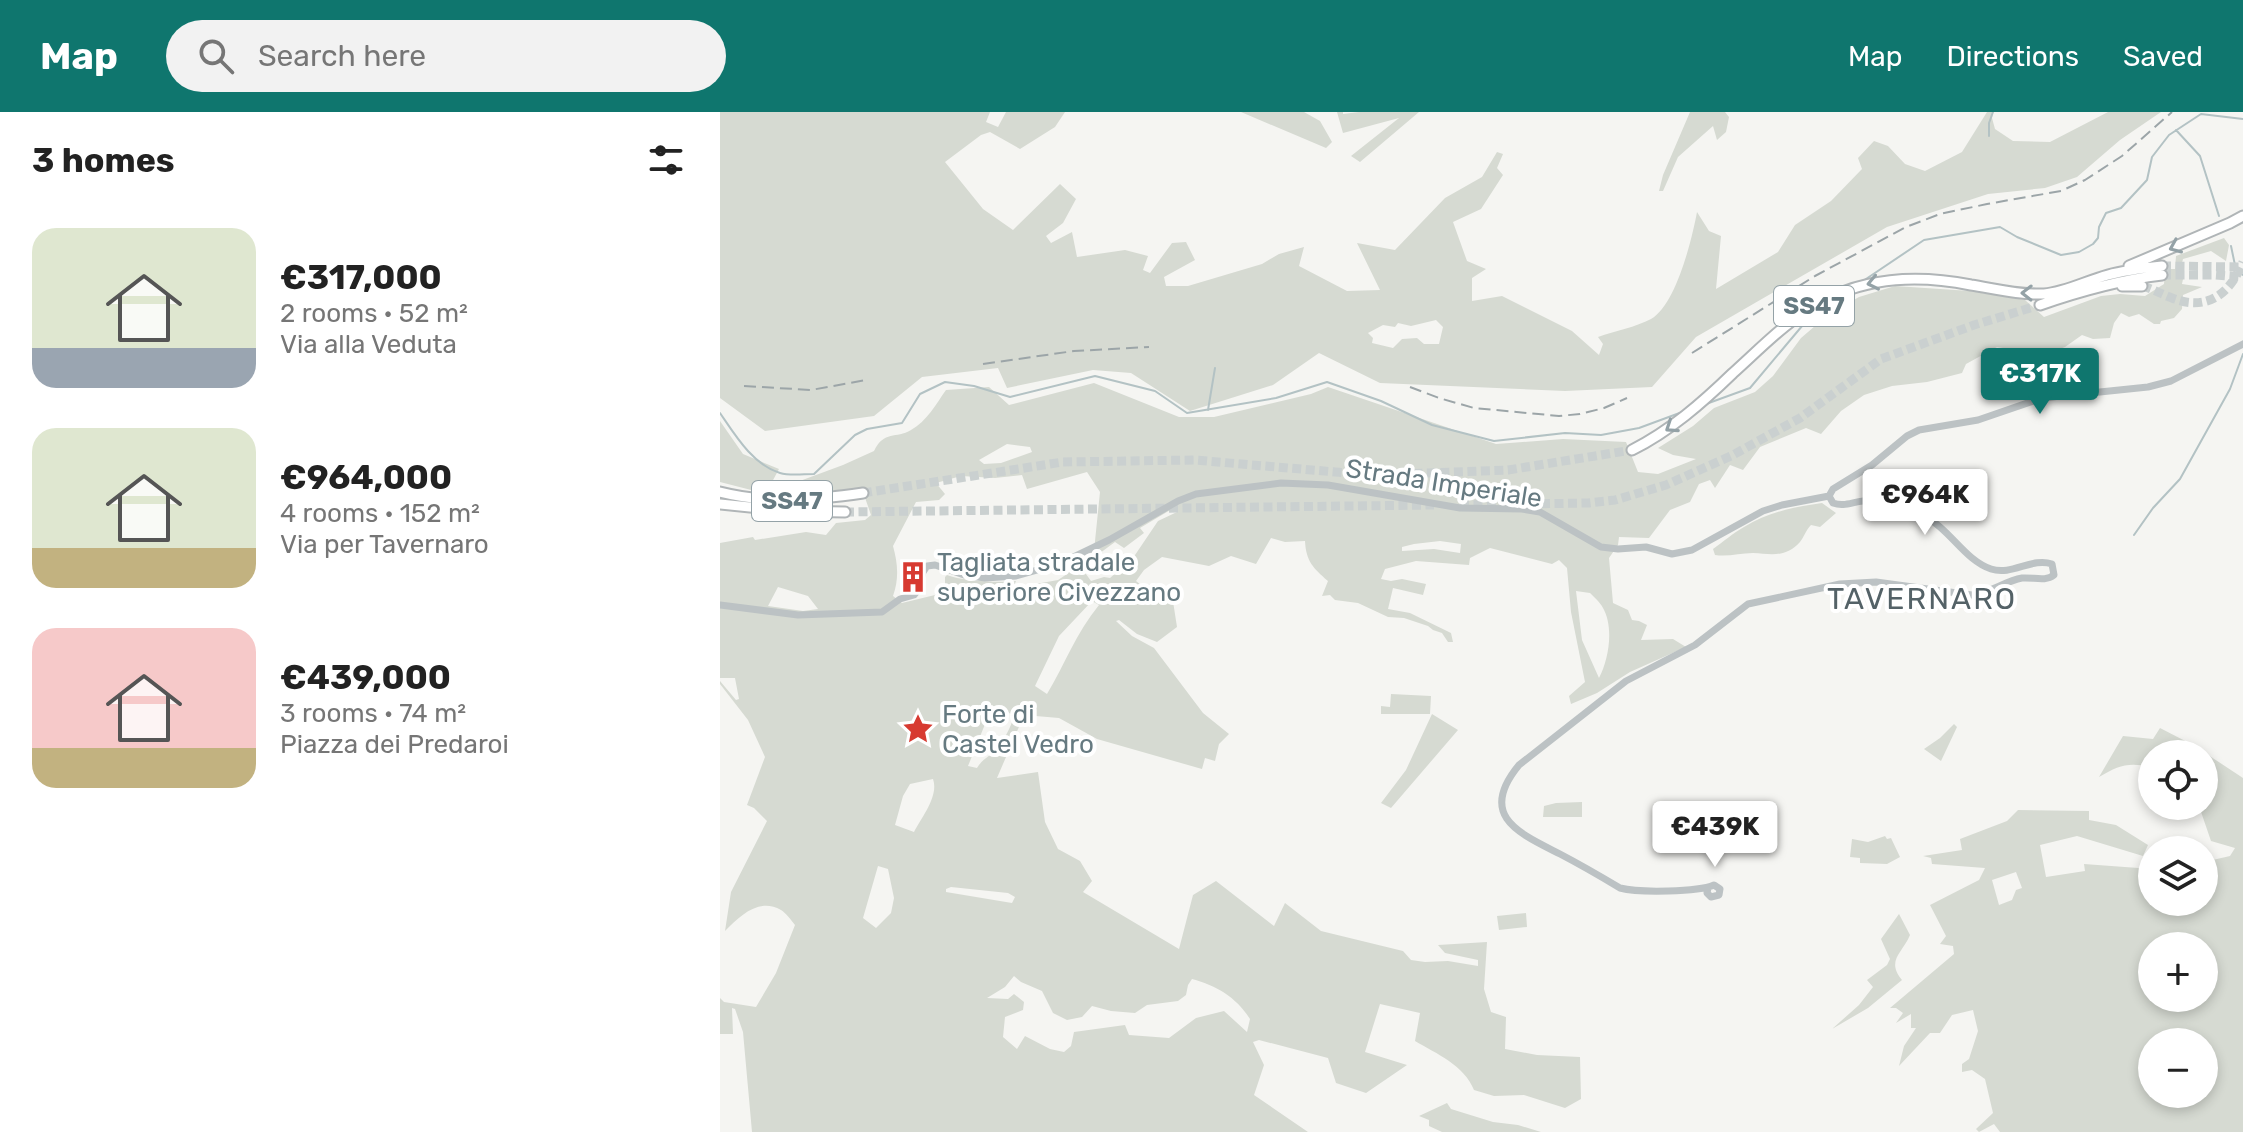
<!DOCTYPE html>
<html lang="en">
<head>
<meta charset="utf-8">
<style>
  :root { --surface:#fff; --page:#f2f2f2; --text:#222; --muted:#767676; --accent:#0f766e }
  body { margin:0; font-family:Rubik,sans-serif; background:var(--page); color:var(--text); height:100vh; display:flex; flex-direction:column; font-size:30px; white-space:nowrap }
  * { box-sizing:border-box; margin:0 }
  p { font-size:26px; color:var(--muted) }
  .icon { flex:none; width:44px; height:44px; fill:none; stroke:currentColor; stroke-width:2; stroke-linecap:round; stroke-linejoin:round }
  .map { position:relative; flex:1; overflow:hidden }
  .panel { display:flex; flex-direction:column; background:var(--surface); width:720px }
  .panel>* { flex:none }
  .buttons { position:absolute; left:1418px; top:628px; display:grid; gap:16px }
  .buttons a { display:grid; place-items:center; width:80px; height:80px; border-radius:50%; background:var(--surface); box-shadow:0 4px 12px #0003; font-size:40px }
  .price { position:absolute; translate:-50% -68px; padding:0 18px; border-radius:8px; background:#fff; color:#222; font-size:26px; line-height:52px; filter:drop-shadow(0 2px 4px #0008) }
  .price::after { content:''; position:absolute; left:50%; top:48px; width:24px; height:18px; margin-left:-12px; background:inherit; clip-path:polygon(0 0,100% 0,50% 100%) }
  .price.active { background:var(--accent); color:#fff }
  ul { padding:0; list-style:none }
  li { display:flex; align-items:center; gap:24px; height:200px; padding:0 32px }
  li span { display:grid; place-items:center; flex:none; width:224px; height:160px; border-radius:24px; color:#555 }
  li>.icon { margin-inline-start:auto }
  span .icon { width:96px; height:96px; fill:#fffc; stroke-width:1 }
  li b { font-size:34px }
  h2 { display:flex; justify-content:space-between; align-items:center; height:96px; padding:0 32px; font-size:34px }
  header { display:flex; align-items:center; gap:48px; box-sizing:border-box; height:112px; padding:0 40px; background:var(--accent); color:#fff }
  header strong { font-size:38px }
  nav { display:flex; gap:44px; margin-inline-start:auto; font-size:28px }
  .search { width:560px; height:72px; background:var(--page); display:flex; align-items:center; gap:20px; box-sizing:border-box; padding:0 28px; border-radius:44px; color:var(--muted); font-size:30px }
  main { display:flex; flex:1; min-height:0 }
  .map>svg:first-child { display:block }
  .green { fill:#d6dad2; fill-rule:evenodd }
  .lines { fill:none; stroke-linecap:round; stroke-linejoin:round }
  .stream { stroke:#b3c2c4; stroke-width:2 }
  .trunk-tunnel { stroke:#cad0d0; stroke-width:9; stroke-dasharray:9 4.5; stroke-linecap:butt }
  .trunk-casing { stroke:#b0b5b7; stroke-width:13 }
  .tertiary { stroke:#bcc2c4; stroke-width:7 }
  .trunk { stroke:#fff; stroke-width:9 }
  .rail { stroke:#9ca5a8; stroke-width:2; stroke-dasharray:12 6; stroke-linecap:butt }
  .oneway { stroke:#94a2a7 }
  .labels { text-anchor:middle; stroke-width:8; stroke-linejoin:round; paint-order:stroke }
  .shield { fill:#fff; stroke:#94a2a7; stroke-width:2 }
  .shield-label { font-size:24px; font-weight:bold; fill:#667a81 }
  .street-label { font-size:26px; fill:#667a81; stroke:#fff }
  .poi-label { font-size:26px; fill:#667a81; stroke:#fff; text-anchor:start }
  .quarter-label { font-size:30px; letter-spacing:2px; fill:#546267; stroke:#fff }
</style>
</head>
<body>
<header>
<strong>Map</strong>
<div class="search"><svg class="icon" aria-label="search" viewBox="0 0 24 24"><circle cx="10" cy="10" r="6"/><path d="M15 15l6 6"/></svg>Search here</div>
<nav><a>Map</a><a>Directions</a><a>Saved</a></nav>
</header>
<main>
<section class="panel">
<h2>3 homes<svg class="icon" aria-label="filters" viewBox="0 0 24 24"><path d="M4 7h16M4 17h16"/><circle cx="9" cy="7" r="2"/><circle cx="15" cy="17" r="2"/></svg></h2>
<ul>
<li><span style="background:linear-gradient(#dfe7d0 75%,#9aa5b1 0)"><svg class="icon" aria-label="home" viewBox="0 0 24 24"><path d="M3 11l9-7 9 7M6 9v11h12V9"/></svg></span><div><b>€317,000</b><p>2 rooms · 52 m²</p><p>Via alla Veduta</p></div></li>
<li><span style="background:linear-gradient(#dfe7d0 75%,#c2b280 0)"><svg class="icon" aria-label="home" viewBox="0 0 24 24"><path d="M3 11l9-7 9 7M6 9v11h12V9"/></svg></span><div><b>€964,000</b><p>4 rooms · 152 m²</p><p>Via per Tavernaro</p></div></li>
<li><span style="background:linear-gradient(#f6c9c9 75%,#c2b280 0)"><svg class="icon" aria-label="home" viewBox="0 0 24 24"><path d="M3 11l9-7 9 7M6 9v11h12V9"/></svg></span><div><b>€439,000</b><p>3 rooms · 74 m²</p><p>Piazza dei Predaroi</p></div></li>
</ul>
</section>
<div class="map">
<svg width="1523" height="1020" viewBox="0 0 1523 1020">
  <rect width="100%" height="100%" fill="#f5f5f2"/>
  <path class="green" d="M0 0H270L266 10 278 15 286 0H345L335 15 300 37 270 20 261 23 225 50 263 97 293 118 340 72 356 87 343 111 326 124 331 131 352 120 357 145 405 138 428 144 423 158 430 161 452 131 466 130 475 148 444 165 446 174H468L542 152 559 142 584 135 579 154 627 179 660 178 637 131 675 138 725 86 762 65 777 40 783 42 777 56 783 63 761 97 733 110 747 149 766 157 752 166V189L782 184 852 219 879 243 883 232 878 225C895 219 916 215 931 207 956 193 972 127 977 100L989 119 1001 124 996 177 1058 140 1075 113 1111 89 1142 57 1138 46 1154 29 1168 34 1185 52 1205 59 1242 40 1267 0H1273L1272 6 1275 17 1293 29 1330 30 1388 0H1441L1400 28 1357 65 1325 76 1268 82 1167 115 976 225 932 275 845 279 660 271 599 241 553 273 470 299 411 261 373 258 287 276 278 256 202 265 154 304 45 319 0 286ZM716 208 723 215 719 232H704L697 226 682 227 673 236 652 231 653 226 648 221 663 213 675 215 678 211 691 214Z
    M521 0H584L600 9 612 30 606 36Z
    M617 0H623V2L639 0H699L640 50 631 44 679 6 623 21Z
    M970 0H1005L1009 5 1006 20 997 28 993 14 958 45 943 79H939L943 63Z
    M1504 126 1509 133 1506 149 1491 139 1463 147 1460 159 1464 162 1462 172 1482 175 1463 183 1462 197 1454 206 1441 209 1440 212H1434L1419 202 1409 205 1401 201 1394 211 1390 226 1373 227 1362 223 1345 235 1295 254V238L1277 235 1246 252 1242 261 1207 270 1172 274 1144 283 1121 299 1101 322 1086 316 1040 335 1023 358 1010 353 995 376 990 368 979 372 970 390 950 398 929 426 899 425 898 433 889 446 893 491 908 498 912 508 919 509 927 513 921 528 953 527 966 535 910 560 877 581 851 592 849 584 865 570 851 500 847 456 839 448 832 452 770 436 750 446 749 453 696 449 665 457 661 467 671 469 682 467 706 472 703 483 673 476 668 497 690 501 731 521 733 530H728L722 521 713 518 708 514 684 506 668 505 638 491 615 488 610 483 602 484 608 469C593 456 586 449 585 429L565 430 551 426 536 452 511 444 489 454 442 445 424 458 416 469 421 473 442 472 452 483 457 515 437 530 417 522 399 508 396 509 412 524 434 536 483 601 509 622 499 632 495 649 485 646 482 657 377 627 339 606 304 603 277 666 318 660 325 710 338 737 360 749 372 769 363 780 459 837 473 783 496 769 554 814 565 791 601 819 683 839 691 848 705 850 728 849 758 854V848L725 841 718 833 767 830 764 877 771 900 786 905 785 937 817 943 860 945 861 987 845 996 804 983 774 984 754 978C744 953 717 942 695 929L700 901 660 892 645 940 687 953 646 981 616 971 608 946 539 928 533 930 544 953 534 983 588 1020H32L23 920 15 897 12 896 13 922H0V886L4 890 36 895 56 861 75 813C71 808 66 801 61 798 39 785 20 804 5 819L11 780 47 709 34 696 27 693 45 645 28 608 0 572V569L16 588 19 587 15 566H0V431L33 425 35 428 86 420 106 423 116 411 145 408 151 403 142 377 56 381 39 380 0 370V309L23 342 59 357 52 370 69 373 123 353 154 339C164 318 176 327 191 318 207 309 216 292 226 278L269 275 289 293 374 271 459 305H494L591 282 608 275 776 332 843 327 906 330 918 360 938 362 976 347 953 343 938 336 973 314 994 296 1035 280 1053 264 1081 226 1109 202 1139 185 1175 174 1250 179 1305 188 1324 205 1381 184 1400 182 1425 184 1444 172 1445 157H1455L1456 144ZM287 332 310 335 312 340 281 351 264 352 259 348ZM367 360 380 380 374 439 344 454 343 458 347 462 338 468 293 476 296 469C279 471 241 469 227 463L225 465V474L215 483 182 491 173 484C179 467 178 452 173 434L196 390 219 388 225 382 216 371 241 364 275 366 302 363 307 377ZM457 394V400L438 409 413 446 390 466 384 465 371 469 361 455 395 430 404 436 424 421 420 416ZM720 429 741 432 740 441 714 437 682 439V435L694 432ZM58 475 88 484 98 497 83 499 48 494ZM856 479 870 481C874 485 880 490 883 496 894 515 889 547 879 566L862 528ZM372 489 379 493C356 521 345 552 327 582L315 574 339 524ZM270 600H288L294 605C290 616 285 627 277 636 271 644 262 647 257 656L248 654ZM213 667C219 684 202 705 194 720L175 713 183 684 190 672ZM158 754 168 757 174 786 171 801 156 816 143 806ZM231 775 288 781 295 785 292 791 226 780V777ZM294 864 301 870 322 879 333 901 347 908 362 905 372 894 391 899 415 901 427 893 458 889 466 883 468 873 472 867C497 874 516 885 530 907L527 920 504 899 476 906 449 926 409 923 405 913 354 920 351 934 344 940 330 937 305 924 297 937 283 925 285 905 303 898 304 890 294 882 288 887 267 886 285 875Z
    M1102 391 1116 401 1100 415 1091 413C1086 418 1084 425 1080 430 1066 446 1051 442 1033 441 1020 441 1008 445 995 443L993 437C1003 430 1013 421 1024 415 1048 400 1074 395 1102 391Z
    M671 582 711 584 710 602H661V594L670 595Z
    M712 602 738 618 671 696 661 691 686 658Z
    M1234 612 1237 615 1221 649 1204 637 1220 626Z
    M1440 616 1473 633 1523 666V1020H1280L1274 1012 1259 1020 1256 1017 1273 1001 1265 967 1252 958 1242 960V952L1249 947 1258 919 1253 898 1232 903 1220 921H1210L1179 954 1184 934 1196 916H1191V902L1176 911 1183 901 1176 896H1170L1234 842 1233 834 1220 832 1226 824 1210 793 1259 768 1265 756 1212 752 1211 746 1203 744 1242 738 1240 727 1287 709 1298 698 1369 699V708L1396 713 1428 733 1423 744 1357 724 1320 733 1326 765 1365 759 1364 752 1432 757V790H1484V750L1510 744 1515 736 1491 729 1479 694H1484V642H1432V655C1408 650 1399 653 1379 665L1403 624 1433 627ZM1296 760 1302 776 1296 778 1292 788 1279 793 1272 768ZM1432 834H1484V886H1432ZM1432 930H1484V982H1432Z
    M862 690V705H823L824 694 836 691Z
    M1165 724 1167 727 1171 726 1180 745 1167 752 1140 751V746L1130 745 1132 727 1148 730Z
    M806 801 807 815 779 818 777 804Z
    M1179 802 1190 823C1182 842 1166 848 1182 868L1148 896 1112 917 1139 893 1153 875 1147 868 1167 853 1170 847 1161 827Z
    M727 991 731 997 773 1010 798 1013 821 1020H722L709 1014V1008L699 1004Z"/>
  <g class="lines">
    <path class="stream" d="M1456 18 1480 44 1499 104
      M1269 24V11L1273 0
      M1511 134 1516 158 1523 163
      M1143 169 1204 128 1280 115 1297 125 1341 143 1359 140 1373 132 1378 126 1379 115 1386 101 1401 96 1427 68 1432 45 1449 23 1481 2 1523 7
      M986 292 1030 276 1093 201 1107 192
      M488 298 495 256
      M0 301C15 323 33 353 60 361 70 364 83 362 94 362L135 323 147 317 182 311 200 282 225 270 254 274 290 285 375 264 435 279 467 301 556 286 607 270 661 289 712 313 774 329 845 321 881 323 919 316 965 299
      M1414 423 1433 396 1460 367 1510 277 1523 242"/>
    <path class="trunk-tunnel" d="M1442 154 1523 155
      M1442 163H1496L1522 165
      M1422 174C1433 177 1441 182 1452 186 1487 200 1510 182 1523 150
      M143 381 343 350 474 348 651 363 788 358 912 338
      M740 393 869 391 895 388 946 373 1011 344 1080 306 1161 247 1254 213 1320 193
      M125 400 714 393"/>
    <defs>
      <path id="trunk" d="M1409 154 1510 111 1523 104
        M1402 174H1422
        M1320 193C1360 179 1399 168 1442 163
        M912 338C950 319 982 291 1013 261 1042 235 1068 207 1103 189 1150 164 1200 163 1251 173 1276 177 1299 183 1324 182 1346 180 1366 169 1388 163 1406 158 1424 156 1442 154
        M0 380C48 392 95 388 143 381
        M0 392 70 399 125 400"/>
    </defs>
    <use href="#trunk" class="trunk-casing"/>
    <path class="tertiary" d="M1109 384 1113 377 1152 353 1187 324 1199 318 1258 308 1322 286 1428 275 1451 269 1523 232
      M0 493 78 503 162 500 180 487 194 483 198 478 203 460 207 454 215 453 244 463 265 466 296 464 339 452 389 428 458 389 476 382 561 371 608 373 740 396 802 397 820 400 881 435 898 437 926 435 952 442 972 438 1043 399 1062 393 1109 384
      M988 776 987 781 991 785 999 783 1000 777 994 773C978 780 919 781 900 776 880 764 861 753 840 742 799 721 757 704 799 653L906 569 975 533 1028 492 1120 472 1156 470 1252 483C1270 481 1285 469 1302 466 1314 465 1325 470 1334 463L1332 452C1312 445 1292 464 1271 457 1244 448 1229 415 1203 404 1189 398 1159 388 1143 389 1132 390 1124 395 1113 391L1109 384"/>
    <use href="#trunk" class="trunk"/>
    <path class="rail" d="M972 241 1095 164 1186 115 1220 102 1267 92 1341 79 1365 68 1402 44 1452 0
      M263 252 354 239 429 235
      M24 274 91 278 146 268
      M690 275 719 286 754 296 839 304 860 302 884 296 907 286"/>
  </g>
  <defs><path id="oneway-chevron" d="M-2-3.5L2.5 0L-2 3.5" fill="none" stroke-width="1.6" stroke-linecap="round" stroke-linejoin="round" transform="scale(2)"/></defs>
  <g class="oneway">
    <use href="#oneway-chevron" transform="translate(1455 135) rotate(157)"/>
    <use href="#oneway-chevron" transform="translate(1153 171) rotate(168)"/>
    <use href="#oneway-chevron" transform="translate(1307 181) rotate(-179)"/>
    <use href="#oneway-chevron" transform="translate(951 315) rotate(146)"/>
  </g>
  <defs>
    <symbol id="building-bare" viewBox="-9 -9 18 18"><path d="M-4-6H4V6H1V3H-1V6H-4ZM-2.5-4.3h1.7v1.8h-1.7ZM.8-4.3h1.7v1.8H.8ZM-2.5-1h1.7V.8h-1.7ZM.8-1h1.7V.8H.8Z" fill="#d73a31" stroke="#fff" stroke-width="2.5" paint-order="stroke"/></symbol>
    <symbol id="sight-bare" viewBox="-9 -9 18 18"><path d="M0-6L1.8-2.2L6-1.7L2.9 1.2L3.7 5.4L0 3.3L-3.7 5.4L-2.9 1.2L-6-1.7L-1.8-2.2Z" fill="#d73a31" stroke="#fff" stroke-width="2.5" paint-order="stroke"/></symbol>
  </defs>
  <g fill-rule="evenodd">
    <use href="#building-bare" x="171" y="443" width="44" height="44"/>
    <use href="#sight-bare" x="176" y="595" width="44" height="44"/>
  </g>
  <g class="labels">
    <g class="shield">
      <rect x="1054" y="174" width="80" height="40" rx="6"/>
      <rect x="32" y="369" width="80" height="40" rx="6"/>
    </g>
    <g class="shield-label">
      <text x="1094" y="202">SS47</text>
      <text x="72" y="397">SS47</text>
    </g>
    <g class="street-label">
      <text transform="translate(724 371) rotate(9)" y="9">Strada Imperiale</text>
    </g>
    <g class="poi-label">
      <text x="217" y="459">Tagliata stradale<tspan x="217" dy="30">superiore Civezzano</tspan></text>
      <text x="222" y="611">Forte di<tspan x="222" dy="30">Castel Vedro</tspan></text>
    </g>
    <g class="quarter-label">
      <text x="1202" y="497">TAVERNARO</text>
    </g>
  </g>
</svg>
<div class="buttons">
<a><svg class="icon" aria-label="locate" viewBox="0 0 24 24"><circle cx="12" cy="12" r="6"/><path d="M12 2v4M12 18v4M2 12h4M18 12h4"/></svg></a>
<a><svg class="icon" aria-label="layers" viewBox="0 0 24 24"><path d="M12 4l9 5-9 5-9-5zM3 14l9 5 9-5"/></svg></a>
<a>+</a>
<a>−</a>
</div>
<b class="price active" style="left:1320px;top:304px">€317K</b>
<b class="price" style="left:1205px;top:425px">€964K</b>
<b class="price" style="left:995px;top:757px">€439K</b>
</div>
</main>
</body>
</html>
